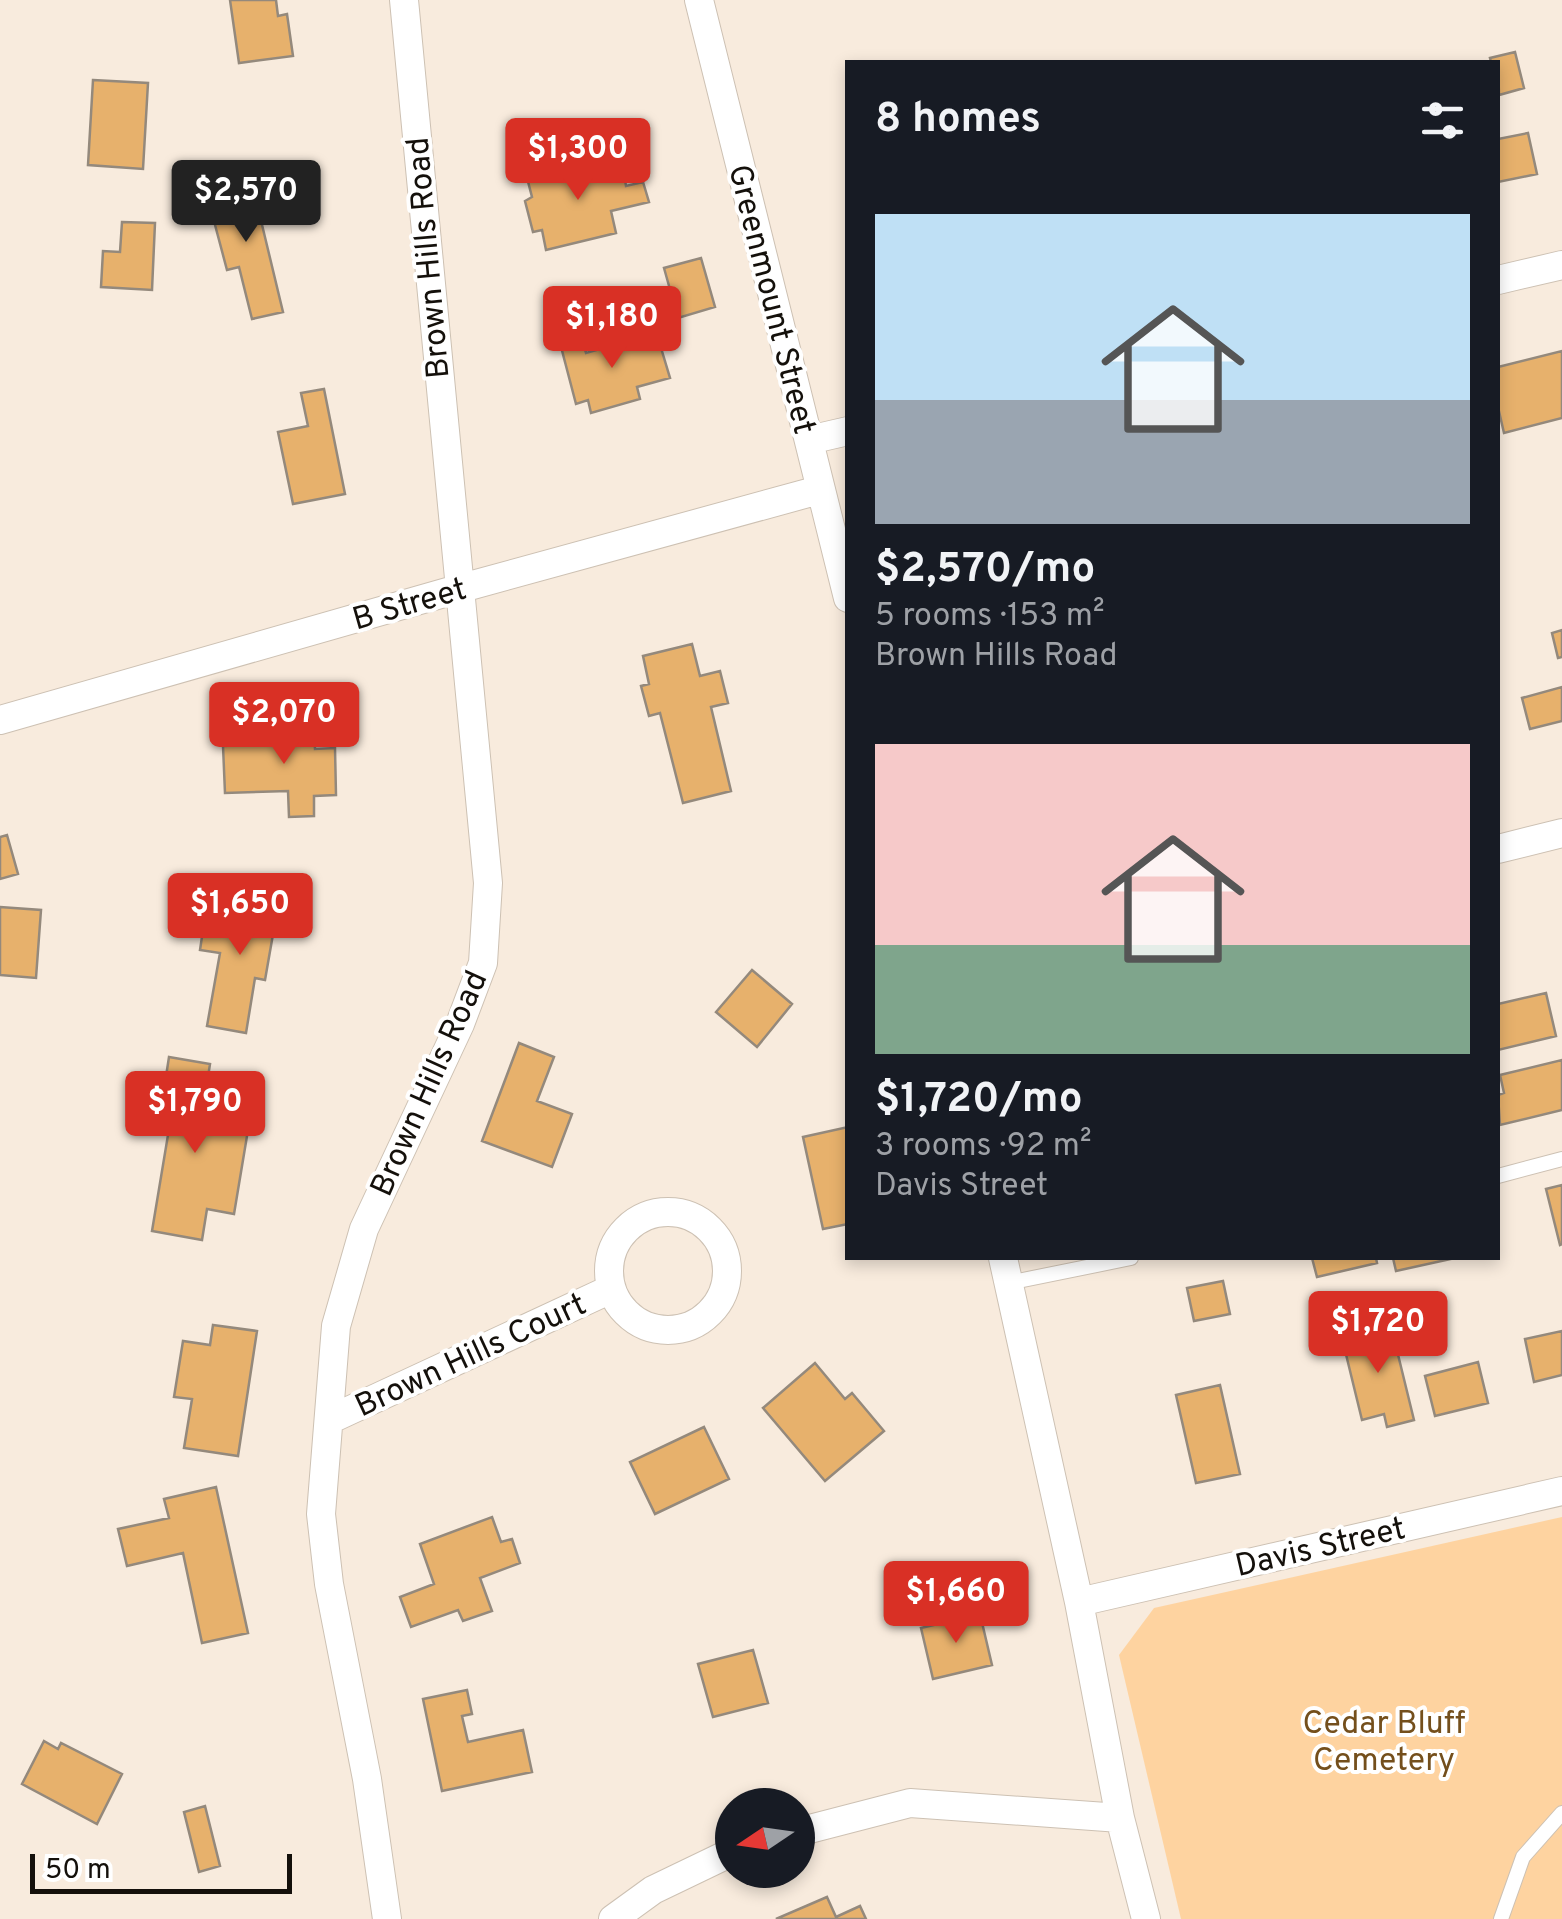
<!DOCTYPE html>
<html lang="en">
<head>
<meta charset="utf-8">
<style>
  :root { --surface:#171b24; --page:#242831; --text:#f1f3f6; --muted:#9ea1a6; --accent:#d93025 }
  body { margin:0; font-family:Overpass,sans-serif; background:var(--page); color:var(--text); height:100vh; display:flex; flex-direction:column; font-size:38px; white-space:nowrap }
  * { box-sizing:border-box; margin:0 }
  p { font-size:32px; color:var(--muted) }
  .icon { flex:none; width:55px; height:55px; fill:none; stroke:currentColor; stroke-width:2; stroke-linecap:round; stroke-linejoin:round }
  .map { position:relative; flex:1; overflow:hidden }
  .sheet { position:absolute; left:845px; top:60px; width:655px; height:1200px; display:flex; flex-direction:column; background:var(--surface); border-radius:0px; box-shadow:0 5px 15px #0003 }
  .sheet>* { flex:none }
  .needle { width:65px; rotate:257deg }
  .controls { position:absolute; left:715px; top:1788px; display:grid; gap:20px }
  .controls a { display:grid; place-items:center; width:100px; height:100px; border-radius:50%; background:var(--surface); box-shadow:0 5px 15px #0003; font-size:50px }
  .scale { position:absolute; left:30px; bottom:25px; width:262px; box-sizing:border-box; padding-left:10px; border:5px solid #14100b; border-top:0; font-size:28px; line-height:35px; white-space:nowrap; color:#14100b; -webkit-text-stroke:8px #fff; paint-order:stroke }
  .price { position:absolute; translate:-50% -85px; padding:0 22px; border-radius:10px; background:var(--accent); color:#fff; font-size:32px; line-height:65px; filter:drop-shadow(0 2px 5px #0008) }
  .price::after { content:''; position:absolute; left:50%; top:60px; width:30px; height:22px; margin-left:-15px; background:inherit; clip-path:polygon(0 0,100% 0,50% 100%) }
  .price.active { background:#222; color:#fff }
  ul { padding:0; list-style:none }
  li { display:grid; align-content:center; gap:20px; height:530px; padding:0 30px }
  li span { display:grid; place-items:center; height:310px; border-radius:0px; color:#555 }
  li>.icon { margin-inline-start:auto }
  span .icon { width:180px; height:180px; fill:#fffc; stroke-width:1 }
  li b { font-size:42px }
  h2 { display:flex; justify-content:space-between; align-items:center; height:120px; padding:0 30px; font-size:42px }
  .map>svg:first-child { display:block }
  .green { fill:#fed3a0 }
  .building { fill:#e7b16c; stroke:#94897c; stroke-width:2.5 }
  .lines { fill:none; stroke-linecap:round; stroke-linejoin:round }
  .service-casing { stroke:#cdc1b3; stroke-width:16 }
  .minor-casing { stroke:#cdc1b3; stroke-width:30 }
  .service { stroke:#fff; stroke-width:14 }
  .minor { stroke:#fff; stroke-width:28 }
  .labels { text-anchor:middle; stroke-width:8; stroke-linejoin:round; paint-order:stroke }
  .street-label { font-size:32px; fill:#14100b; stroke:#fff }
  .park-label { font-size:32px; fill:#744f1c; stroke:#fff }
</style>
</head>
<body>
<div class="map">
<svg width="1562" height="1919" viewBox="0 0 1562 1919">
  <rect width="100%" height="100%" fill="#f8ebdd"/>
  <path class="green" d="M1562 1517V1919H1181L1119 1655 1154 1608Z"/>
  <path class="building" d="M230 0H276L278 16 287 14 293 56 239 63Z
    M1515 52 1524 88 1499 95 1498 62H1491L1490 58Z
    M93 80 148 83 143 169 88 165Z
    M1528 133 1537 174 1498 182V139Z
    M573 163 578 181 584 180 587 172 613 166 624 174 626 186 643 182 649 202 611 211 616 233 546 250 542 230 533 232 525 201 532 197 526 174Z
    M251 179 283 312 252 319 239 267 227 270 206 191Z
    M122 222 155 223 152 290 101 287 103 251 120 252Z
    M701 258 715 307 678 318 664 268Z
    M580 333 586 353 628 341 629 346 658 338 670 378 637 387 640 399 591 413 588 400 576 404 559 339Z
    M1562 351V418L1504 433 1498 407V367Z
    M324 389 345 494 293 504 278 432 308 426 301 393Z
    M1562 630V657L1558 658 1552 633Z
    M692 644 700 676 720 671 728 703 711 707 731 791 683 803 660 713 649 716 641 686 649 684 643 656Z
    M1562 687V721L1530 729 1522 698Z
    M314 718 315 749 335 748 336 795 314 796V816L289 817 288 791 225 793 223 746 279 743V719Z
    M7 835 18 874 0 879V837Z
    M231 891 279 900 265 980 255 978 246 1033 207 1026 220 953 200 950 203 930 224 934Z
    M0 907 41 910 36 978 0 975Z
    M752 970 792 1004 757 1047 716 1012Z
    M1546 993 1556 1036 1498 1050V1004Z
    M519 1043 554 1057 537 1101 572 1114 552 1167 482 1141Z
    M169 1057 210 1064 201 1122 248 1130 234 1214 207 1209 202 1240 152 1231 171 1117 160 1115Z
    M1562 1060V1110L1500 1125 1498 1095 1504 1093 1500 1075Z
    M848 1127V1224L823 1229 803 1137Z
    M1562 1185V1244L1560 1245 1546 1189Z
    M1312 1258H1376L1377 1263 1317 1277Z
    M1393 1258H1455L1396 1271Z
    M1223 1281 1230 1314 1194 1321 1187 1288Z
    M213 1325 257 1331 238 1456 184 1448 192 1399 174 1397 183 1341 210 1345Z
    M1391 1326 1414 1420 1387 1427 1384 1414 1362 1420 1342 1338Z
    M1562 1331V1375L1534 1382 1525 1339Z
    M1478 1362 1488 1403 1435 1416 1425 1376Z
    M815 1363 845 1399 852 1393 884 1431 825 1481 763 1408Z
    M1220 1385 1240 1474 1196 1483 1176 1395Z
    M704 1427 729 1479 655 1514 630 1462Z
    M216 1487 248 1633 202 1643 183 1553 127 1566 118 1529 169 1518 164 1499Z
    M492 1517 501 1542 512 1539 520 1563 480 1578 492 1611 463 1621 458 1610 411 1627 400 1597 434 1584 420 1544Z
    M980 1614 992 1665 933 1679 921 1628Z
    M753 1650 768 1703 713 1717 698 1664Z
    M467 1690 472 1714 462 1716 468 1742 523 1730 532 1772 442 1791 423 1699Z
    M44 1741 58 1749 61 1743 122 1774 97 1824 22 1784Z
    M205 1806 220 1866 199 1872 184 1812Z
    M827 1897 836 1917 860 1906 866 1919H776Z"/>
  <g class="lines">
    <defs>
      <path id="service" d="M1498 1176 1562 1159
        M1008 1283 1131 1258
        M1501 1919 1523 1857 1562 1813"/>
      <path id="minor" d="M699 0 848 598
        M1498 280 1562 265
        M809 440 848 431
        M0 720 458 589 819 490
        M1498 849 1562 833
        M609 1271a59 59 0 1 1 118 0a59 59 0 1 1-118 0Z
        M1003 1258 1079 1602 1120 1818 1146 1919
        M329 1420 611 1289
        M1079 1602 1562 1491
        M798 1832 910 1803 1120 1818
        M387 1919 367 1779 329 1584 321 1514 336 1326 364 1229 460 1024 483 963 488 883 404 0
        M613 1919 653 1890 732 1852"/>
    </defs>
    <use href="#service" class="service-casing"/>
    <use href="#minor" class="minor-casing"/>
    <use href="#service" class="service"/>
    <use href="#minor" class="minor"/>
  </g>
  <g class="labels">
    <g class="street-label">
      <text transform="translate(427 258) rotate(-95)" y="11">Brown Hills Road</text>
      <text transform="translate(773 299) rotate(76)" y="11">Greenmount Street</text>
      <text transform="translate(409 603) rotate(-16)" y="11">B Street</text>
      <text transform="translate(428 1083) rotate(-66)" y="11">Brown Hills Road</text>
      <text transform="translate(470 1354) rotate(-25)" y="11">Brown Hills Court</text>
      <text transform="translate(1320 1546) rotate(-13)" y="11">Davis Street</text>
    </g>
    <g class="park-label">
      <text x="1384" y="1733">Cedar Bluff<tspan x="1384" dy="37">Cemetery</tspan></text>
    </g>
  </g>
</svg>
<div class="controls">
<a><svg class="needle" viewBox="-14 -14 28 28"><path d="M0-13l5 13h-10z" fill="#e53935"/><path d="M0 13l5-13h-10z" fill="#9ea1a6"/></svg></a>
</div>
<div class="scale">50 m</div>
<b class="price" style="left:578px;top:203px">$1,300</b>
<b class="price active" style="left:246px;top:245px">$2,570</b>
<b class="price" style="left:612px;top:371px">$1,180</b>
<b class="price" style="left:284px;top:767px">$2,070</b>
<b class="price" style="left:240px;top:958px">$1,650</b>
<b class="price" style="left:195px;top:1156px">$1,790</b>
<b class="price" style="left:1378px;top:1376px">$1,720</b>
<b class="price" style="left:956px;top:1646px">$1,660</b>
<section class="sheet">
<h2>8 homes<svg class="icon" aria-label="filters" viewBox="0 0 24 24"><path d="M4 7h16M4 17h16"/><circle cx="9" cy="7" r="2"/><circle cx="15" cy="17" r="2"/></svg></h2>
<ul>
<li><span style="background:linear-gradient(#bfe0f5 60%,#9aa5b1 0)"><svg class="icon" aria-label="home" viewBox="0 0 24 24"><path d="M3 11l9-7 9 7M6 9v11h12V9"/></svg></span><div><b>$2,570/mo</b><p>5 rooms · 153 m²</p><p>Brown Hills Road</p></div></li>
<li><span style="background:linear-gradient(#f6c9c9 65%,#7fa58c 0)"><svg class="icon" aria-label="home" viewBox="0 0 24 24"><path d="M3 11l9-7 9 7M6 9v11h12V9"/></svg></span><div><b>$1,720/mo</b><p>3 rooms · 92 m²</p><p>Davis Street</p></div></li>
</ul>
</section>
</div>
</body>
</html>
